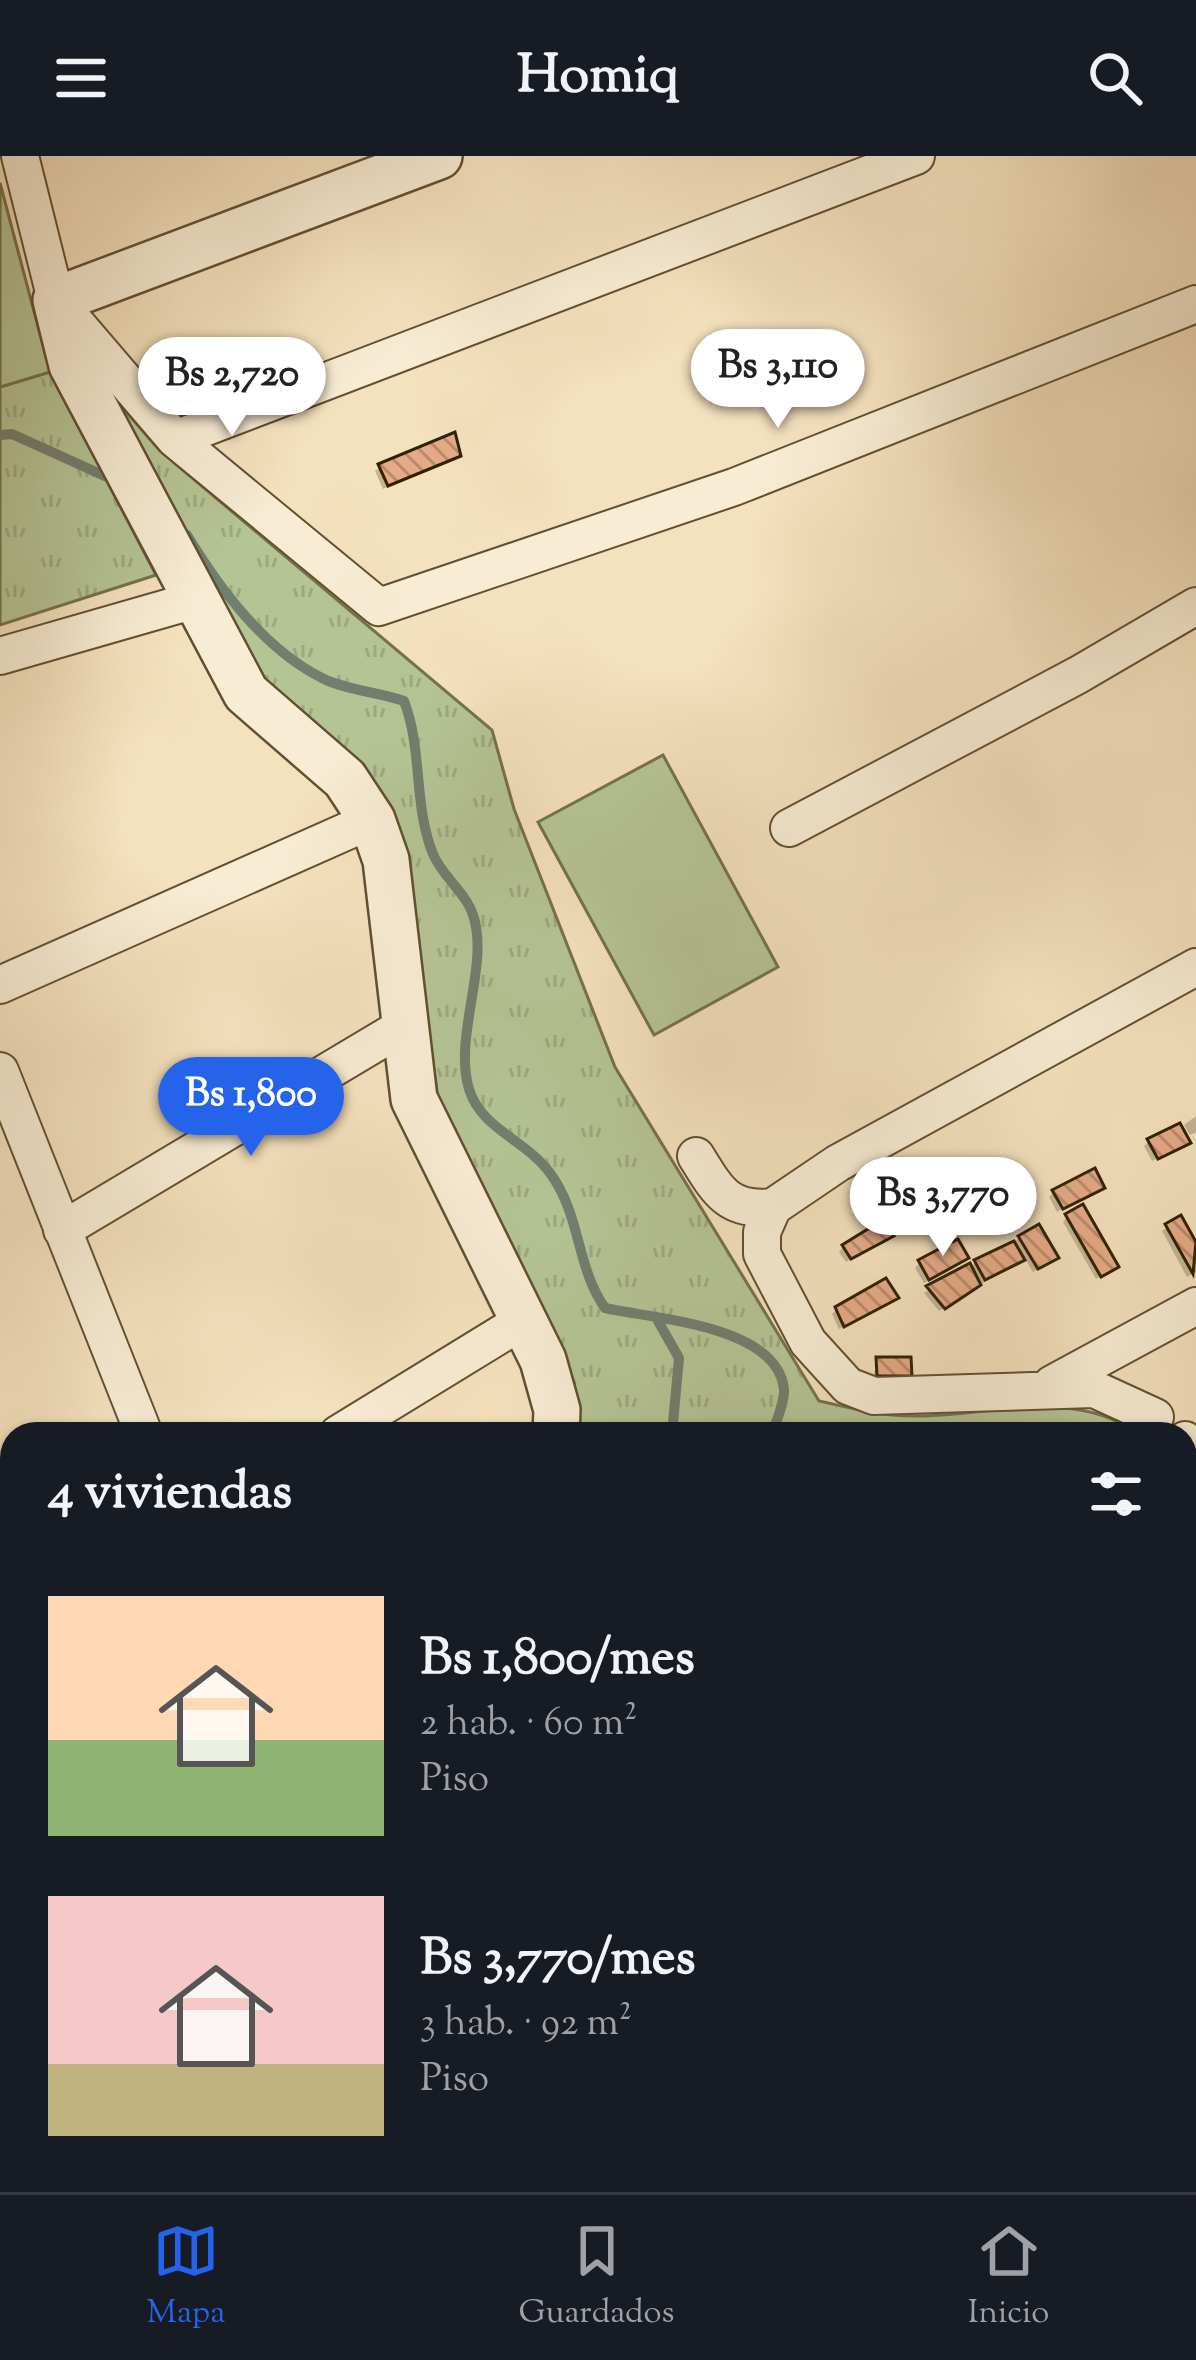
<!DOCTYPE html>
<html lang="es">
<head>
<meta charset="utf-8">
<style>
  :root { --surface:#171b24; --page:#242831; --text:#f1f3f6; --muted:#9ea1a6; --line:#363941; --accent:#2563eb }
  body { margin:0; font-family:"Sorts Mill Goudy",serif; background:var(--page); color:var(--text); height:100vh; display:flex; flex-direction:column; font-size:45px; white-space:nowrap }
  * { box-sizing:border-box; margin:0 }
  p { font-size:39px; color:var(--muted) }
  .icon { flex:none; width:66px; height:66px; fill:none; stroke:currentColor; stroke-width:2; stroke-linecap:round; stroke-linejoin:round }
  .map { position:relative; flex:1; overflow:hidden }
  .details { position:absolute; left:0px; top:1266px; width:1197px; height:771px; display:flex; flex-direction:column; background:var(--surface); border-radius:36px 36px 0 0; box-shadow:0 3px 9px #0004 }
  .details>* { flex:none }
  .price { position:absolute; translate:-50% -102px; padding:0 27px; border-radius:42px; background:#fff; color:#222; font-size:39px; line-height:78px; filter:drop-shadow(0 3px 6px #0008) }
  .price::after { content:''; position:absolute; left:50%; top:72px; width:36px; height:27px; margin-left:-18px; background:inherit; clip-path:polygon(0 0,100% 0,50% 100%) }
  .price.on { background:var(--accent); color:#fff }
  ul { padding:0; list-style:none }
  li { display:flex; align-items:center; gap:36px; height:300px; padding:0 48px }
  li span { display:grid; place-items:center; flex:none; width:336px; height:240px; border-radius:0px; color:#555 }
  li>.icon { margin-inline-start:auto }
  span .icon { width:144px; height:144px; fill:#fffc; stroke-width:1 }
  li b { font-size:51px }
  h2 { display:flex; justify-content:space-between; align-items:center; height:144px; padding:0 48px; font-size:51px }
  header { display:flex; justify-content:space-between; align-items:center; height:156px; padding:0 48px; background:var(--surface); font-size:54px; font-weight:800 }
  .menu { display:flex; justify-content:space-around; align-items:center; height:168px; border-top:3px solid var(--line); background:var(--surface); font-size:33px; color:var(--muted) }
  .menu a { display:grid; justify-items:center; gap:6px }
  .menu .on { color:var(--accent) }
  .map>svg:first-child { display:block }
  .grass { fill:url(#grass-tufts); stroke:#74724c; stroke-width:3 }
  .garden { fill:#b5c495; stroke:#74724c; stroke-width:3 }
  .shadow { fill:#0003 }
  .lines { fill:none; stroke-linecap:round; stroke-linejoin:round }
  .stream { stroke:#727e6e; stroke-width:10 }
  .building { fill:url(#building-back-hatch); stroke:#322004; stroke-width:3 }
  .minor-casing { stroke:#625032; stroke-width:40 }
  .tertiary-casing { stroke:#625032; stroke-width:50 }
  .minor { stroke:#f8ecd4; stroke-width:36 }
  .tertiary { stroke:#f8ecd4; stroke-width:45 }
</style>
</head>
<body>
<header><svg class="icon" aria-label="menu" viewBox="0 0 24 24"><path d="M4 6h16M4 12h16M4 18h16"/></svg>Homiq<svg class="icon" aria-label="search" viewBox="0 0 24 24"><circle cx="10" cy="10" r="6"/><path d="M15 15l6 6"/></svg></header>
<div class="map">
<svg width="1196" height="2036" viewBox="0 0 1196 2036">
  <defs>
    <pattern id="grass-tufts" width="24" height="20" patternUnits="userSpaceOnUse" patternTransform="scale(3)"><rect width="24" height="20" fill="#b5c495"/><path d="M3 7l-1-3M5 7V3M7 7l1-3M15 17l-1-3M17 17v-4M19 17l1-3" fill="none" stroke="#9ca87f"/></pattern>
    <pattern id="building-back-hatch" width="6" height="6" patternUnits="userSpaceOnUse" patternTransform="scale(3)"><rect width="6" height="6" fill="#e5ab86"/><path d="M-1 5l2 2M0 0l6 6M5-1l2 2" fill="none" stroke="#ba8b6b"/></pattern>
  </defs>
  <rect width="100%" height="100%" fill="#f4e1bd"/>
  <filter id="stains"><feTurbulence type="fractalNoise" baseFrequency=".00167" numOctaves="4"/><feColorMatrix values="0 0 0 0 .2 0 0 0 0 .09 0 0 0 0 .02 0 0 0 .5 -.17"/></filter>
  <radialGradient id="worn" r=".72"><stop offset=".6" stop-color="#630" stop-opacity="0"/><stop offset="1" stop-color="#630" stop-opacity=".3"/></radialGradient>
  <path class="grass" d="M50 216 156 419 0 469V231Z
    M108 235 160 295 492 574 514 653 615 911 819 1245C843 1250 868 1257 892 1259 969 1267 1071 1226 1137 1278H581L574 1226 439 951 403 684 363 610 257 517Z
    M1185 1316 1196 1320V1489L1185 1491Z
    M1005 2025H1169L1172 2036H1008Z"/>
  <path class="garden" d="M0 27 50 216 0 231Z
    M663 599 778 811 654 879 538 666Z"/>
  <path class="shadow" d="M244 207 303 208 247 228 243 219 168 253 156 241 234 210 236 215Z
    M458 299 383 333 375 315 380 311Z
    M1196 960V976L1190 979 1184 969Z
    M1149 986 1182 991 1152 1005 1144 990Z
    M867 1027 888 1034 869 1044 862 1032Z
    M1102 1031 1057 1056 1049 1041 1054 1036Z
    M1067 1061 1111 1115 1096 1123 1063 1066Z
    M1180 1063 1196 1092V1116L1187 1121 1162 1075Z
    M1020 1082 1050 1106 1033 1116 1024 1101 939 1155 924 1137Z
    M885 1084 846 1106 839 1096 843 1091Z
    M960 1106 924 1127 915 1112 920 1107Z
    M890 1146 839 1173 832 1158 836 1154Z
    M877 1204 909 1219 873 1224Z"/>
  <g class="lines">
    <path class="stream" d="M0 279 12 278 118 326
      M187 379C220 433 264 493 322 522 345 534 378 536 404 545 423 594 413 648 433 698 442 720 466 737 473 759 490 808 453 881 469 933 481 973 526 984 550 1017 581 1059 576 1111 605 1152 654 1163 777 1169 784 1233 785 1246 776 1265 772 1278
      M658 1165 679 1202 672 1278
      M1185 1439 1196 1440
      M1127 2025 1129 2036"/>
  </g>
  <path class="building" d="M300 187 306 209 252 225 243 205Z
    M236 206 243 224 174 250 159 234Z
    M455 276 461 300 388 330 378 308Z
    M1180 967 1191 987 1158 1003 1147 983Z
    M1095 1012 1105 1032 1063 1053 1052 1034Z
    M886 1013 896 1030 875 1041 865 1025Z
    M1083 1048 1119 1111 1101 1121 1065 1058Z
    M1181 1059 1196 1086 1193 1118 1165 1068Z
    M884 1063 894 1080 851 1103 842 1089Z
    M1039 1068 1059 1102 1038 1113 1018 1080Z
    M958 1083 969 1102 929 1124 918 1104Z
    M1014 1085 1025 1104 985 1124 974 1104Z
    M970 1107 981 1129 945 1153 926 1130Z
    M886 1122 899 1142 844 1171 835 1151Z
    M876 1201H911L912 1220H877Z"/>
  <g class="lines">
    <defs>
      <path id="minor" d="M20 0 56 144 175 283 379 451 734 331 1196 148
        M175 283 916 0
        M0 500 195 444
        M789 672 1078 519 1196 450
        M0 829 372 664
        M0 915 144 1278
        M696 1000C718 1036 729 1056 773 1051
        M62 1074 404 870
        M1052 1228 1196 1150
        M1155 1261 1094 1233 874 1240 848 1230 808 1186 762 1098V1076L773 1051 838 1007 1196 811
        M338 1278 524 1164
        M1185 1284 1196 1292
        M0 1345 12 1348
        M1185 1531H1196
        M62 2025V2036
        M506 2025 522 2036
        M278 2036 295 2025
        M842 2036 859 2025"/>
      <path id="tertiary" d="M439 0 56 144 72 209 246 537 345 623 372 664 386 704 414 943 543 1204 557 1254 556 1278
        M969 2025 973 2036"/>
    </defs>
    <use href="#minor" class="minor-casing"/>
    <use href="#tertiary" class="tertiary-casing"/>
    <use href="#minor" class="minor"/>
    <use href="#tertiary" class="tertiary"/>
  </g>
  <rect width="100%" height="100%" filter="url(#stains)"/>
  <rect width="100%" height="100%" fill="url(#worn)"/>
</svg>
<b class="price" style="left:778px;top:275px">Bs 3,110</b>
<b class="price" style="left:232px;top:283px">Bs 2,720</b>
<b class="price on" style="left:251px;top:1003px">Bs 1,800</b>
<b class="price" style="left:943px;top:1103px">Bs 3,770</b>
<section class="details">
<h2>4 viviendas<svg class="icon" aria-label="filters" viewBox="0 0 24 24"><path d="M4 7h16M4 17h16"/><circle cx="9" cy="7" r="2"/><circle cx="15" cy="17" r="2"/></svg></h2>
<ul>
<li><span style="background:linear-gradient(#ffd9b3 60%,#8fb573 0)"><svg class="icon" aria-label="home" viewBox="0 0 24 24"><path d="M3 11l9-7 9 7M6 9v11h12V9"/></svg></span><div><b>Bs 1,800/mes</b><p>2 hab. · 60 m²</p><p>Piso</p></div></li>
<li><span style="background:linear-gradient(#f6c9c9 70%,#c2b280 0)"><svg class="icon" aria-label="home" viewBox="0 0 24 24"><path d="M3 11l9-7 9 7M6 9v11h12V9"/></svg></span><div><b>Bs 3,770/mes</b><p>3 hab. · 92 m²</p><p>Piso</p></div></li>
</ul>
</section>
</div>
<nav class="menu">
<a class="on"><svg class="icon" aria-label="map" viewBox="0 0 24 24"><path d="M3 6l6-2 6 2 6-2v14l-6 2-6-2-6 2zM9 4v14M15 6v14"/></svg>Mapa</a>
<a><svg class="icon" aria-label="saved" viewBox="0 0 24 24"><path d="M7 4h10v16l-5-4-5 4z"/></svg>Guardados</a>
<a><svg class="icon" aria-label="home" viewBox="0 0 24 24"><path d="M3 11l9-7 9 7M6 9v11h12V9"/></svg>Inicio</a>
</nav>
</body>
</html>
